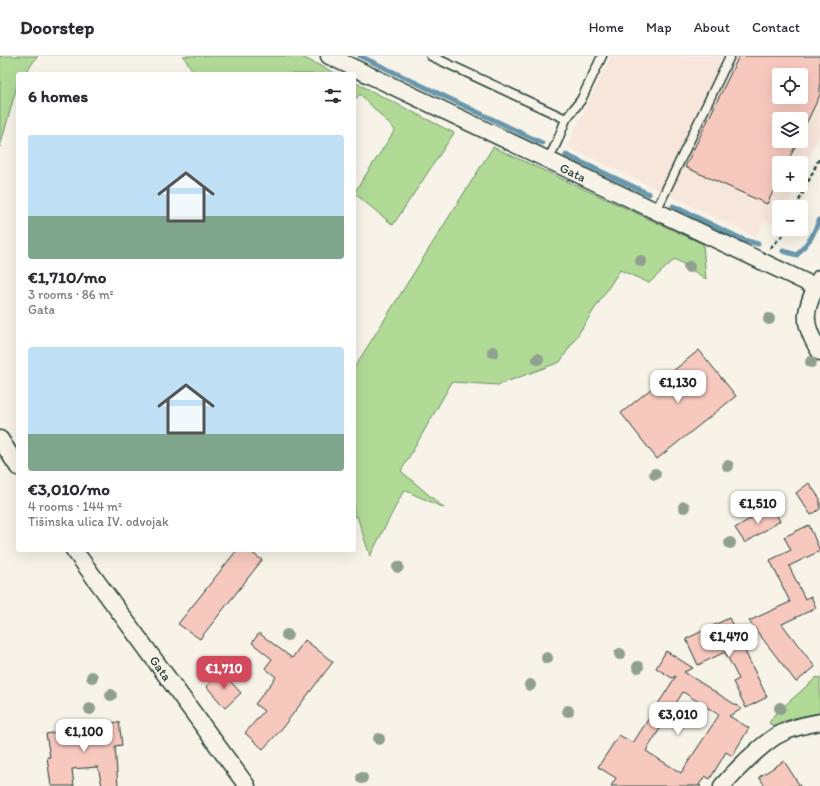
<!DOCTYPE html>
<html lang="en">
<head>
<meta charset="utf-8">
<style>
  :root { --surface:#fff; --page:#f7f7f7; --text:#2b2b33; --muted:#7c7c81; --line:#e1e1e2; --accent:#d1495b }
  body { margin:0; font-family:Itim,sans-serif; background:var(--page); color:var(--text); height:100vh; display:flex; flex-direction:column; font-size:15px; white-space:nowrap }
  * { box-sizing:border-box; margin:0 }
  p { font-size:13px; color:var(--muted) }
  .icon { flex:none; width:22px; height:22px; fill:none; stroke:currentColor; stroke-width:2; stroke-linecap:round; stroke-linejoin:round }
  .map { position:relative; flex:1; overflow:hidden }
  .sheet { position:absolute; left:16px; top:16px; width:340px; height:480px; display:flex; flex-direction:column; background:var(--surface); border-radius:4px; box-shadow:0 4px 16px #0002 }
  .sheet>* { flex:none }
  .tools { position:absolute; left:772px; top:12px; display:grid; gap:8px }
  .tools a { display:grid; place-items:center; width:36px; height:36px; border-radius:4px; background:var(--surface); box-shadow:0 4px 16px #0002; font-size:20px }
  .price { position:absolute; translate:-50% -34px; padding:0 9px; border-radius:8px; background:#fff; color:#222; font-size:13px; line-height:26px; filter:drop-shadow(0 1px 2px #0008) }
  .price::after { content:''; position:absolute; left:50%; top:24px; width:12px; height:9px; margin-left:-6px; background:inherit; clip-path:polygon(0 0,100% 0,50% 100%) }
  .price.active { background:var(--accent); color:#fff }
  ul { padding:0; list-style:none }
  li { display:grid; align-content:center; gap:8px; height:212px; padding:0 12px }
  li span { display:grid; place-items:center; height:124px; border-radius:4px; color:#555 }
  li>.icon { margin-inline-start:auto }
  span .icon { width:72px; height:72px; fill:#fffc; stroke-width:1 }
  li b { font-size:17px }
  h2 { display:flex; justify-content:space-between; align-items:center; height:48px; padding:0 12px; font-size:17px }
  header { display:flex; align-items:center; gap:24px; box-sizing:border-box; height:56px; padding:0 20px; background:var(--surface); border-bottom:1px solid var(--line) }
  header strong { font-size:19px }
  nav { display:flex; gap:22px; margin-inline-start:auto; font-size:14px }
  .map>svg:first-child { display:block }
  .built { fill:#f7e6db; fill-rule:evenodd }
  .green { fill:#b1da97; stroke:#688c66 }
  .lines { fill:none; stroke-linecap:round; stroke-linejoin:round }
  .stream { stroke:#6997ab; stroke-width:5 }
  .building { fill:#f7c8be; stroke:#1f3d34; fill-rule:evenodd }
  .lane-casing { stroke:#1f3d34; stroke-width:11 }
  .street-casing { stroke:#1f3d34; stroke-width:19 }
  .path { stroke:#1f3d34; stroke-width:2.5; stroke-dasharray:4 3; stroke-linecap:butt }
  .lane { stroke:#f7f3e8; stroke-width:8 }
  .street { stroke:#f7f3e8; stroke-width:16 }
  .tree { fill:#90a090 }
  .labels { text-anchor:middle; stroke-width:3; stroke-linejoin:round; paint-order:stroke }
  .street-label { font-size:13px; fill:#1f3d34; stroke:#f7f3e8 }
</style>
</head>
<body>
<header>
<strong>Doorstep</strong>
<nav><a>Home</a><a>Map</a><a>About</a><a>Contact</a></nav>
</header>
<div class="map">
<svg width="820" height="730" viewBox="0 0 820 730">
  <rect width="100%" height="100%" fill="#f7f3e8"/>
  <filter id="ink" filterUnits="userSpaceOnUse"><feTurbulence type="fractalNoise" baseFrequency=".025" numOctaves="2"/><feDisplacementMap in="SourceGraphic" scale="8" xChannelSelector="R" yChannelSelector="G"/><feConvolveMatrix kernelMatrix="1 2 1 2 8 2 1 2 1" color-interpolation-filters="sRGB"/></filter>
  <g filter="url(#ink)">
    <path class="built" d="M611 0H820V78L801 118V107H779V129H796L785 151H779V164L776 169 764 164 756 181 567 90ZM779 19H801V41H779ZM779 63H801V85H779Z"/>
    <path class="green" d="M0 0H38L24 18H18V26L0 91Z
      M183 0H300L337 18H195Z
      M354 26 454 77 393 169 354 137 395 74 360 38 354 45Z
      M493 91 703 188 706 223 675 203 649 227 620 214 560 306 498 329 452 326 401 415 444 452 404 434 370 500 357 460 354 461V312Z
      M817 621 819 622 820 621V657L797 661 772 669 769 667 774 659Z"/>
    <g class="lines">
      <path class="stream" d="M360 0 542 87
        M566 99 649 138
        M673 150 744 184 758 188
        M783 195 797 199 811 182 820 163"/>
    </g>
    <path class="building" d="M739 0H820V39L801 78V63H779V85H798L787 107H779V123L767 148 685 111ZM779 19H801V41H779Z
      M699 294 736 340 657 403 621 357Z
      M809 427 820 443V453L811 459 796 437Z
      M771 450 780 465 745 487 735 472Z
      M809 469 820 495 789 510 805 543 811 540 816 552 782 568 815 611 796 626 749 565 790 546 770 504 791 494 784 481Z
      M237 494H248L262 504 200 583 178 568Z
      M729 562 767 641 746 652 733 626 739 623 725 596 698 609 686 583Z
      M259 577 292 602 305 584 333 606 279 676 263 693 245 677 264 655 255 648 276 621 265 612 272 603 252 587Z
      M666 595 693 612 684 616 742 653 729 660 749 672 732 700 726 696 710 723 705 720 699 729 701 730H611L616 722 598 711 619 679 633 687 676 620 672 622 656 612ZM683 636 719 659 681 717 646 695Z
      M222 616 241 637 225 652 206 630Z
      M119 666 122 689 115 690 118 730H102L98 711 72 713 74 730H51L47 701H50L46 678 70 674V672Z
      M784 705 800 730H765L759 721Z"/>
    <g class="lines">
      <defs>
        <path id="lane" d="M431 0 566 63
          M548 104 557 86 566 63 581 44 602 0
          M656 155 730 0"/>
        <path id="street" d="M329 0 816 231
          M820 222C805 254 800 265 820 296
          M0 383 18 411
          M74 494 247 730
          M722 730C735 715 759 691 776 680 790 672 805 669 820 666"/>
      </defs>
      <use href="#lane" class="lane-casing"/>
      <use href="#street" class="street-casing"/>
      <path class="path" d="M796 151 820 101
        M770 192 782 180 786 173"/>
      <use href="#lane" class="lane"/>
      <use href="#street" class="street"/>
    </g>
    <g class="tree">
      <circle cx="641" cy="205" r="6"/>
      <circle cx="689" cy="211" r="6"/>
      <circle cx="769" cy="263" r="6"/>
      <circle cx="493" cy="296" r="6"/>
      <circle cx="538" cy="303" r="6"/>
      <circle cx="811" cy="306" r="6"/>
      <circle cx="728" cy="410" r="6"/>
      <circle cx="655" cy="418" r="6"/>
      <circle cx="684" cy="451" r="6"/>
      <circle cx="730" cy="487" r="6"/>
      <circle cx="398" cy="511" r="6"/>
      <circle cx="287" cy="579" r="6"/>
      <circle cx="620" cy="598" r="6"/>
      <circle cx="547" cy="602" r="6"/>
      <circle cx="638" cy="611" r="6"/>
      <circle cx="92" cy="621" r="6"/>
      <circle cx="530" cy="629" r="6"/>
      <circle cx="111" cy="639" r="6"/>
      <circle cx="780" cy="652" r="6"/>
      <circle cx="90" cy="653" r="6"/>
      <circle cx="568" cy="655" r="6"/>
      <circle cx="379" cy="683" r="6"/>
      <circle cx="362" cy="722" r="6"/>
    </g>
  </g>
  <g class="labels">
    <g class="street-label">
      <text transform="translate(573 116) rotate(25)" y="5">Gata</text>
      <text transform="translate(161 612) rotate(54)" y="5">Gata</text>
    </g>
  </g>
</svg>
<div class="tools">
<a><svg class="icon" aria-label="locate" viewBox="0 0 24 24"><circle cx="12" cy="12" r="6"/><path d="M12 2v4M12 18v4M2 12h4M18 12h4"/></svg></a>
<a><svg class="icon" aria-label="layers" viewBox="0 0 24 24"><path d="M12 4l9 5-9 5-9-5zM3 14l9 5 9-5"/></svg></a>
<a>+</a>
<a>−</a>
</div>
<b class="price" style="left:678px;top:348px">€1,130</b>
<b class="price" style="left:758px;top:469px">€1,510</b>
<b class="price" style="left:729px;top:602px">€1,470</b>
<b class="price active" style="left:224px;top:634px">€1,710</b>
<b class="price" style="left:678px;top:680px">€3,010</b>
<b class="price" style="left:84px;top:697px">€1,100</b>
<section class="sheet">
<h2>6 homes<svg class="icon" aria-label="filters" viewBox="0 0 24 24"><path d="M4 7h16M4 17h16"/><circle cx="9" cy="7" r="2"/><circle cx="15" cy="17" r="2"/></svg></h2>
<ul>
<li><span style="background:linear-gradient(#bfe0f5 65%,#7fa58c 0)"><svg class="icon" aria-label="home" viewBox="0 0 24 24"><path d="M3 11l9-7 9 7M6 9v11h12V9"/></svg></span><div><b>€1,710/mo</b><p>3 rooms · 86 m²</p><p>Gata</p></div></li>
<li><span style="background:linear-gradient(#bfe0f5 70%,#7fa58c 0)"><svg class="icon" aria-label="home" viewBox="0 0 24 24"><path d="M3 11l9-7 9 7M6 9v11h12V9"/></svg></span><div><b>€3,010/mo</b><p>4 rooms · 144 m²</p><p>Tišinska ulica IV. odvojak</p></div></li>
</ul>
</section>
</div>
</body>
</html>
